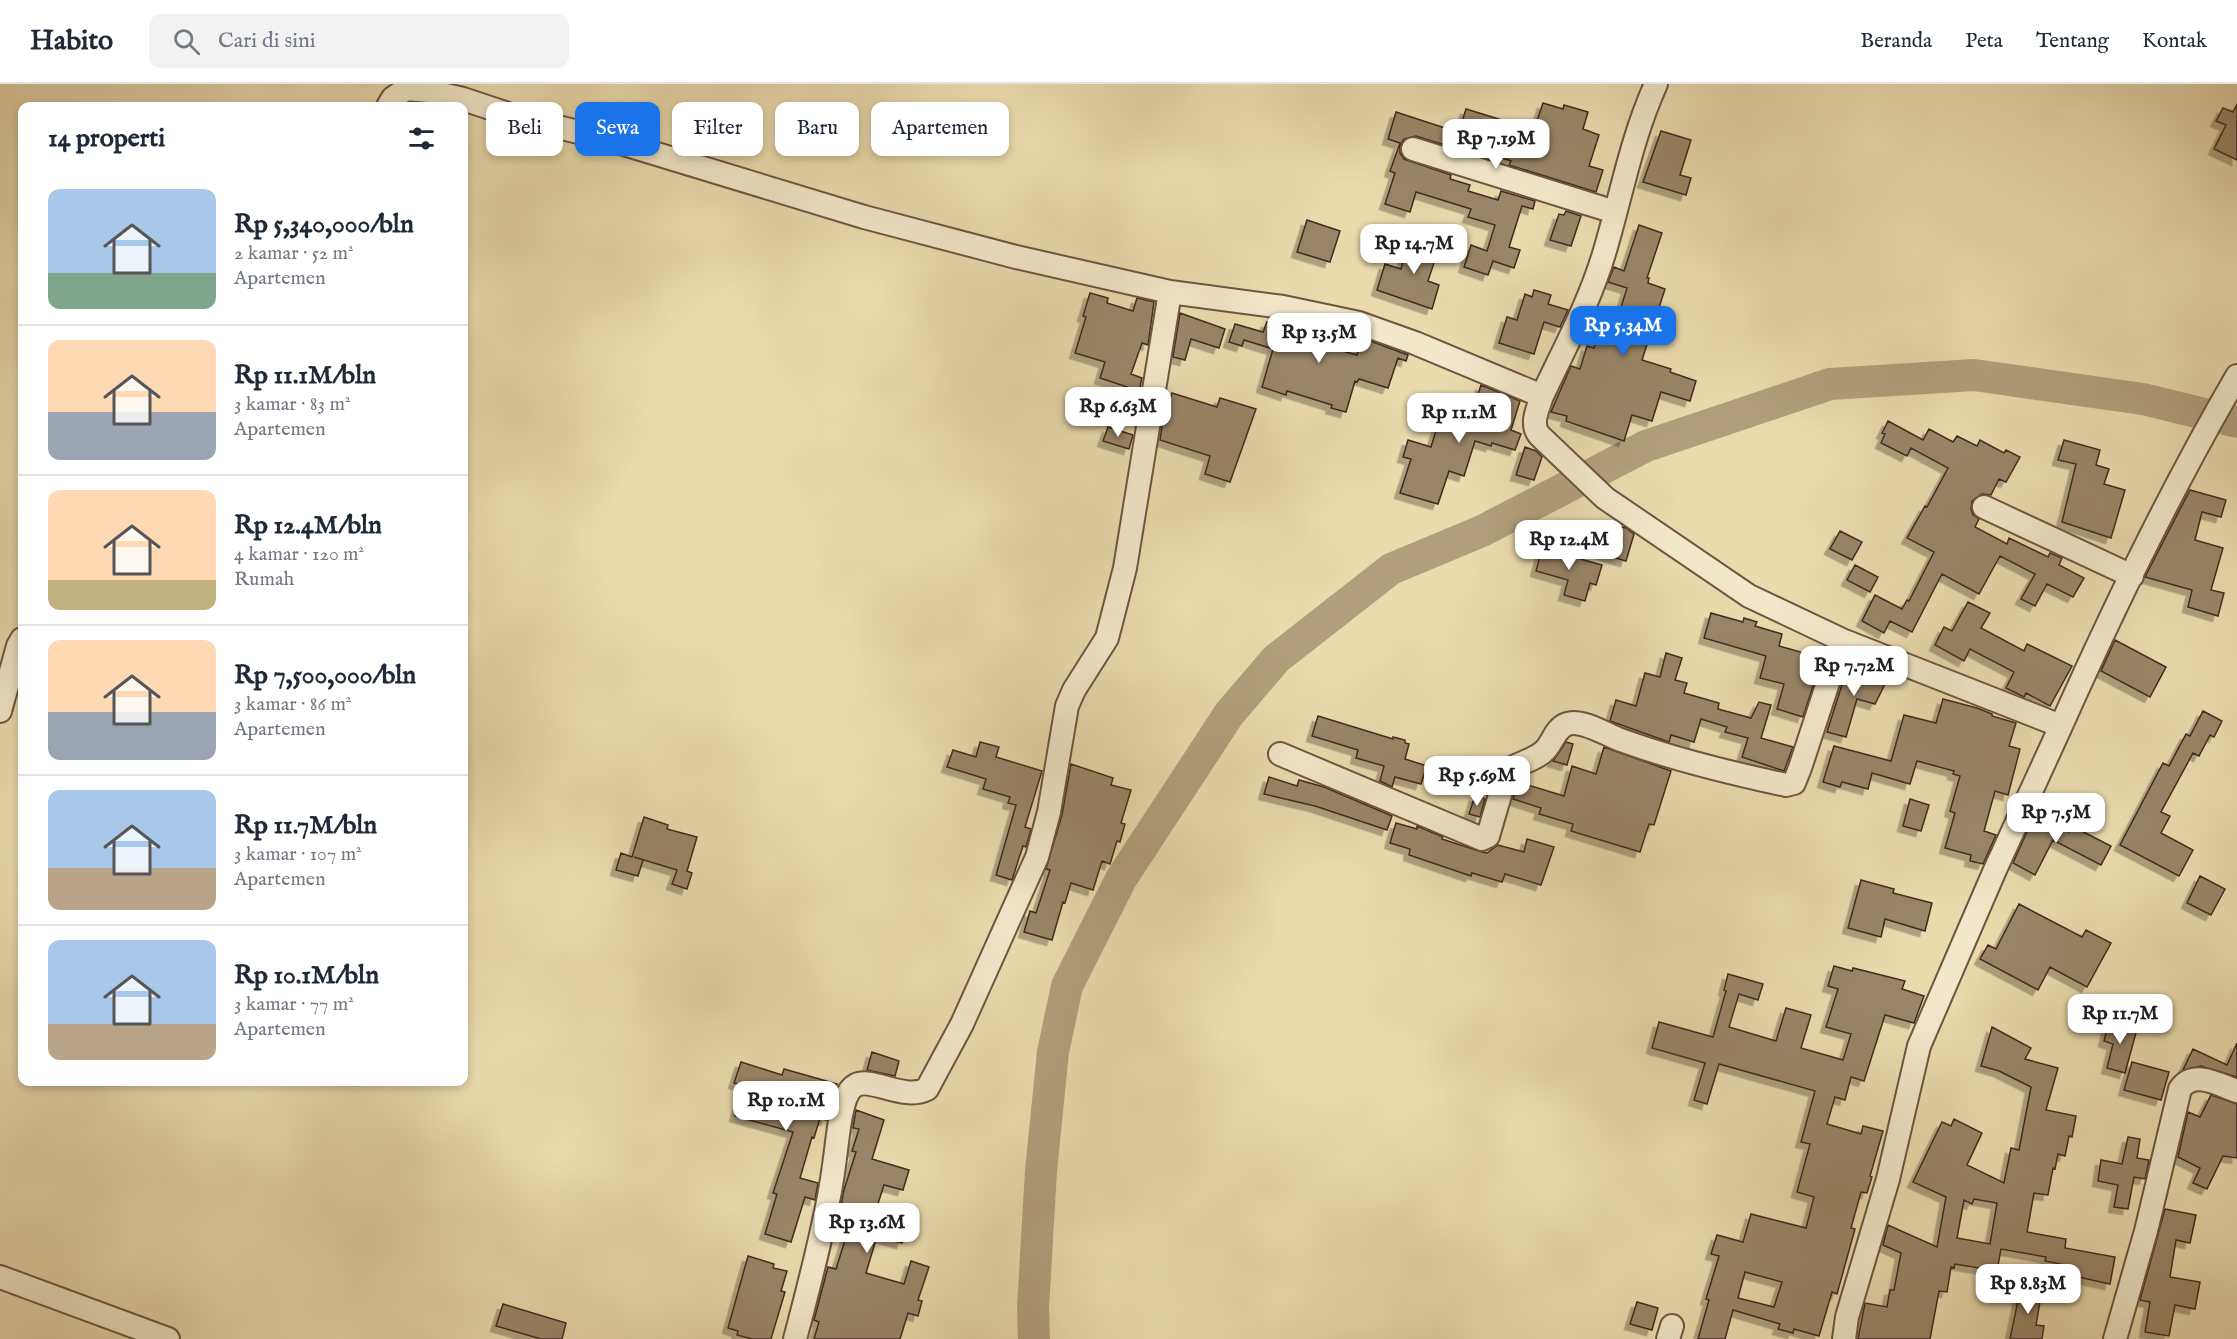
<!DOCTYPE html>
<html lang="id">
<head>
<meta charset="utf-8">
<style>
  :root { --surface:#fff; --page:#f2f2f3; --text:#1f2937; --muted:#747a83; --line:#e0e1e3; --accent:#1a73e8 }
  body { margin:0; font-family:"IM FELL English",serif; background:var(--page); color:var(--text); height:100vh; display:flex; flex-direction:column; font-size:22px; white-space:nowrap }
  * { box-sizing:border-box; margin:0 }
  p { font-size:20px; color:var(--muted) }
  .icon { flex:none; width:33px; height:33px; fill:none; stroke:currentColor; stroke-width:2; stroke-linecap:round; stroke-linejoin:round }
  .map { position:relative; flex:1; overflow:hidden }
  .sheet { position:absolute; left:18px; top:18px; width:450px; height:984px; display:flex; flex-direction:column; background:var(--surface); border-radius:12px; box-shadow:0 3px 9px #0003 }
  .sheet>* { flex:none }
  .hud { position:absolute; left:486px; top:18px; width:570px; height:54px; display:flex; gap:12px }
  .price { position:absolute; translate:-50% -51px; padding:0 14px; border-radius:12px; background:#fff; color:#222; font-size:20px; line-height:39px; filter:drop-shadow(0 2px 3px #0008) }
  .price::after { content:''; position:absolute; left:50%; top:36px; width:18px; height:14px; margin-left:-9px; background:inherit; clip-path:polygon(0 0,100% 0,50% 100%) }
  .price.on { background:var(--accent); color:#fff }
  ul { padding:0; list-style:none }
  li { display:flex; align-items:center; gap:18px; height:150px; padding:0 30px }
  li+li { border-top:2px solid var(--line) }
  li span { display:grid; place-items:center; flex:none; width:168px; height:120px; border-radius:12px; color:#555 }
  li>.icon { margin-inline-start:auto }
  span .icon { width:72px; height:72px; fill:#fffc; stroke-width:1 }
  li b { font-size:26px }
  h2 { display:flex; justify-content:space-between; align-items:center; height:72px; padding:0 30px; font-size:26px }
  .chip { padding:0 21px; border-radius:12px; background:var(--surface); box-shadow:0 3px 9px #0003; font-size:21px; line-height:54px }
  .chip.on { background:var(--accent); color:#fff }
  header { display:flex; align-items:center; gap:36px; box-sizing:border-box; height:84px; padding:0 30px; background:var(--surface); border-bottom:2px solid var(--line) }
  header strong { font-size:28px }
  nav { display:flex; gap:33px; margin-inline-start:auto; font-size:21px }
  .search { width:420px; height:54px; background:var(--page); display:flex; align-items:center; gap:15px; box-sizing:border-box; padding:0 21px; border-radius:12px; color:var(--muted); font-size:22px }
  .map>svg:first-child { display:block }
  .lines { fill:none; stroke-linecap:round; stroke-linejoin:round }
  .river { stroke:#b29e7c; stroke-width:32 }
  .building { fill:#9a8568; stroke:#44291e; stroke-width:1.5; fill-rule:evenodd; filter:url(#shadow) }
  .minor-casing { stroke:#6e5542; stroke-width:26 }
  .minor { stroke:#f1e7c9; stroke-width:22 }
</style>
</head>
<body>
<header>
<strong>Habito</strong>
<div class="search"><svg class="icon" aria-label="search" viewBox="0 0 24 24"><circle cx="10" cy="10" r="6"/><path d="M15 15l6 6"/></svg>Cari di sini</div>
<nav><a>Beranda</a><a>Peta</a><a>Tentang</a><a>Kontak</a></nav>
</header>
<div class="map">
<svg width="2237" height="1255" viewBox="0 0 2237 1255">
  <defs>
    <filter id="shadow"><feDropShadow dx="-5.5" dy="5.5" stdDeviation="0" flood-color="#0004"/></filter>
  </defs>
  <rect width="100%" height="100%" fill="#eadaac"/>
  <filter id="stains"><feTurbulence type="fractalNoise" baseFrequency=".00333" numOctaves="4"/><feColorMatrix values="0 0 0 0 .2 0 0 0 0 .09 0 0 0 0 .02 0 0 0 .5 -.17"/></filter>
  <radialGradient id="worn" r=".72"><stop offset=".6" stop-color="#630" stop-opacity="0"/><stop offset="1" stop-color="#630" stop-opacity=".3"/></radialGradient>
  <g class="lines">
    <path class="river" d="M1034 1255 1033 1223 1041 1087 1053 968 1067 902 1121 795 1229 630 1276 575 1391 485 1482 447 1646 362 1830 300 1974 291 2143 315 2237 338"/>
  </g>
  <path class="building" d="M1543 19 1563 25 1564 21 1588 28 1583 45 1599 51 1589 82 1603 86 1596 108 1509 81 1511 77 1482 67 1480 72 1416 52 1404 55 1400 62V69L1404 75 1451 91 1450 95 1470 101 1468 107 1498 116 1501 107 1535 117 1533 125 1522 122 1509 163 1520 166 1514 184 1493 177 1488 191 1464 183 1471 161 1487 167 1495 141 1468 133 1471 125 1416 108 1410 128 1385 120 1395 89 1390 87 1400 59 1388 55 1396 28 1448 45 1450 40 1460 44 1466 25 1502 36 1495 57 1527 67Z
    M2237 20V76L2214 65 2226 41 2216 37 2223 24 2233 28Z
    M1661 47 1691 56 1680 91 1691 94 1686 111 1643 98Z
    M1566 127 1581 132 1571 162 1550 156 1559 130 1564 131Z
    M1307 136 1340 147 1330 178 1297 168Z
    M1639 141 1662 149 1647 194H1649L1648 199 1665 205 1642 276 1671 285 1670 288 1696 297 1690 317 1661 308 1652 337 1632 331 1624 357 1566 337 1567 332 1551 328 1571 282 1580 285 1587 262 1594 264 1601 242 1614 246 1627 204 1608 198 1614 183 1624 187Z
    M1422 148 1442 154 1428 197 1439 201 1432 225 1377 206 1385 180 1401 185 1404 173 1413 176Z
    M1534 206 1551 211 1548 220 1568 226 1560 243 1544 238 1534 270 1499 259 1507 233 1517 236 1525 210 1532 213Z
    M1090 209 1108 214 1107 219 1133 227 1137 214 1154 218 1148 261 1142 259 1131 290 1142 294 1139 307 1100 294 1105 278 1075 269 1086 233 1083 232Z
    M1180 229 1225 245 1219 264 1191 255 1185 276 1173 273Z
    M1267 238 1331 258 1329 263 1357 271 1362 254 1408 271 1406 277 1398 274 1388 304 1359 295 1357 298 1355 297 1346 328 1331 324 1332 321 1287 307 1286 311 1262 303 1273 265 1244 256 1242 262 1229 258 1235 240 1263 248Z
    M1481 301 1520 317 1511 346 1521 350 1515 366 1492 359 1491 362 1475 357 1464 392 1449 387 1438 420 1400 409 1411 375 1403 373 1408 356 1431 363 1441 330 1469 338Z
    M1172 309 1217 323 1220 314 1256 325 1230 398 1205 390 1210 372 1160 356 1163 336Z
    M1888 337 1923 356 1929 345 1953 358 1957 352 1977 362 1980 356 2004 369 2006 366 2020 373 2006 398 1999 395 1991 411 1982 410 1972 417 1971 425 1973 431 1979 435 1975 443 2007 460 2009 454 2048 473 2050 469 2062 474 2059 481 2084 494 2073 513 2047 500 2035 522 2021 515 2035 490 2000 472 1979 510 1942 490 1912 548 1890 537 1884 549 1862 537 1875 511 1902 525 1907 516 1909 517 1934 468 1907 454 1925 422 1927 423 1948 384 1911 364 1907 372 1881 359 1885 350 1882 349Z
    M1108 343 1133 351 1129 365 1103 357Z
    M2064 356 2100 366 2096 381 2109 385 2104 400 2125 406 2111 454 2062 438 2076 380 2058 376Z
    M1525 363 1536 367 1542 373 1534 396 1516 391Z
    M2190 406 2226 416 2221 433 2202 428 2195 456 2223 464 2211 506 2224 509 2218 532 2188 523 2192 506 2145 493Z
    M1610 440 1626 444 1634 450 1626 477 1602 470Z
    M1840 447 1862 458 1852 476 1830 465Z
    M1543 461 1567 468 1566 471 1602 481 1596 501 1590 499 1585 517 1564 511 1568 496 1536 487Z
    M1855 481 1878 493 1870 508 1847 496Z
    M1968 518 1990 529 1981 544 2024 567 2027 560 2072 582 2050 622 2026 609 2024 613 2006 604 2014 588 1970 565 1964 577 1935 561 1944 543 1952 547Z
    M1711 529 1743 538 1744 534 1757 538 1755 542 1782 550 1779 562 1822 574 1803 633 1777 625 1784 600 1760 594 1766 572 1704 554Z
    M2115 556 2166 583 2150 613 2101 587Z
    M1666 569 1682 574 1675 596 1687 599 1684 609 1719 619 1718 625 1751 634 1759 618 1771 621 1761 654 1793 663 1784 687 1742 673 1748 654 1725 648 1727 643 1701 635 1694 658 1671 651 1669 658 1610 637 1616 616 1636 622 1645 589 1660 593Z
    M1848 582 1888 594 1875 620 1857 615 1846 653 1827 648Z
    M1943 615 1977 624 1992 630V632L2016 639 2009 662 2020 665 2008 711 1995 707 1984 747 1996 751 1983 780 1970 777 1971 771 1945 764 1955 729 1950 727 1960 692 1953 690 1954 687 1917 677 1910 700 1872 689 1868 705 1842 698 1840 703 1823 698 1834 662 1891 677 1904 631 1936 639Z
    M2203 627 2222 637 2214 653 2210 651 2199 672 2193 669 2161 728 2170 732 2161 749 2193 766 2179 792 2120 761 2163 679 2169 682 2186 650 2190 652Z
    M1318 632 1393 655V653L1405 656V659L1409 660 1405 675 1427 682 1421 700 1395 693 1392 703 1380 697 1384 682 1356 674 1358 666 1312 652Z
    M980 658 999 663 996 673 1042 687 1025 743 1031 745 1026 763 1023 762 1012 796 996 791 1016 721 1008 719 1010 713 983 705 986 695 947 683 953 666 976 673Z
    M1566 658 1573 660 1567 681 1553 677Z
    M1604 663 1671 687 1654 741 1649 740 1640 768 1571 747 1573 740 1539 730 1541 724 1513 715 1518 698 1564 712 1572 682 1596 690Z
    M1071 680 1113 694 1111 701 1131 706 1121 739 1125 740 1120 758 1117 757 1110 780 1102 777 1093 806 1071 799 1065 819 1063 818 1052 856 1024 848 1030 827 1036 829 1050 786 1046 785 1062 731Z
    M1269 693 1297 702 1299 696 1324 703 1392 732 1387 746 1315 722 1264 710Z
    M1475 712 1485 715 1480 733 1469 730Z
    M1910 715 1929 721 1921 747 1903 742Z
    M2035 730 2069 748 2072 742 2111 762 2101 781 2053 756 2035 791 2013 779Z
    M644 733 668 741 667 745 697 753 687 787 692 789 687 805 672 800 677 786 634 773 643 776 638 792 616 786 621 769 632 773Z
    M1396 739 1417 745V742L1443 753 1442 755 1482 768 1487 769 1498 761 1524 768 1527 755 1554 763 1541 801 1505 790 1502 798 1472 789 1471 792 1409 771 1410 765 1390 759Z
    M2200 792 2225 805 2211 831 2187 819Z
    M1861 796 1894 805 1893 809 1932 819 1925 847 1885 835 1881 853 1848 844Z
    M2019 820 2082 853 2086 846 2111 859 2087 903 2050 883 2038 906 1980 875 1988 861 1996 865Z
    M1834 882 1852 887 1853 884 1905 897 1902 905 1924 912 1914 939 1885 931 1864 997 1851 993 1845 1016 1835 1013 1827 1040 1861 1050 1863 1042 1883 1047 1870 1092 1872 1093 1867 1109 1861 1108 1851 1144 1855 1145 1837 1210 1832 1208 1819 1252 1794 1245 1793 1249 1778 1245 1780 1240 1733 1226 1725 1255H1698L1709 1216 1706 1215 1719 1172 1711 1170 1717 1151 1743 1158 1751 1130 1806 1144 1814 1113 1797 1108 1810 1060 1801 1058 1815 1007 1719 980 1707 1020 1694 1016 1705 979 1652 964 1659 938 1713 953 1726 907 1724 906 1728 890 1763 900 1758 916 1739 910 1729 943 1776 957 1786 924 1811 931 1801 964 1843 976 1851 950 1826 943 1838 905 1828 902ZM1745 1188 1782 1198 1774 1223 1738 1214Z
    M2109 937 2137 945 2125 989 2107 984 2113 960 2104 957Z
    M1992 943 2031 964 2025 975 2058 984 2046 1026 2076 1032 2072 1053 2069 1052 2065 1072 2058 1070 2055 1085 2053 1084 2048 1111 2034 1109 2027 1148 2066 1155 2065 1164 2115 1173 2110 1200 2069 1191 2070 1182 2045 1177 2046 1173 2001 1165 1997 1187 1955 1180 1954 1184 1951 1183 1947 1208 1939 1207 1930 1255H1858L1865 1219 1887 1223 1890 1206H1894L1901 1169 1883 1161 1888 1141 1937 1163 1946 1113 1913 1098 1942 1038 1951 1042 1954 1035 1982 1049 1967 1081 2004 1099 2011 1064 2019 1066 2031 1003 1999 987 1981 982ZM1974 1115 1997 1119 1990 1160 1957 1154 1964 1116 1972 1120Z
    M2237 959V993L2201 982 2183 986 2193 965 2227 981Z
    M872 968 899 977 895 992 867 986Z
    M741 978 782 991 784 985 837 1000 826 1036 820 1034 814 1054 812 1053 800 1094 818 1099 815 1116 805 1113 791 1158 765 1150 777 1110 773 1109 793 1048 735 1032 744 1002 734 999Z
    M2132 978 2169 988 2161 1016 2124 1006Z
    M2211 1011 2237 1020V1074L2223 1072 2207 1105 2193 1099 2200 1084 2178 1073 2188 1028 2200 1033Z
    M856 1026 884 1036 872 1075 909 1086 903 1106 884 1101 874 1132 907 1142 902 1159 877 1152 866 1189 904 1200 911 1177 929 1183 918 1216 922 1217 918 1232 908 1229 900 1255H814L819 1238 814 1236 828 1183 836 1185 850 1140 838 1137 844 1106 856 1068 852 1067 859 1045 853 1044Z
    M2128 1053 2140 1055 2137 1074 2149 1076 2145 1095 2134 1093 2128 1125 2114 1123 2118 1101 2098 1097 2101 1076 2122 1080Z
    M2165 1125 2196 1131 2190 1159 2176 1156 2170 1193 2200 1198 2195 1225 2175 1221 2169 1252 2145 1248 2150 1218 2140 1216Z
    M748 1172 774 1180 773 1184 787 1187 781 1207 785 1208 771 1255H752L737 1251 738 1247 728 1244Z
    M2021 1202 2042 1206 2036 1241 2044 1242 2042 1255H2010Z
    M1637 1218 1658 1224 1652 1246 1630 1240Z
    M503 1220 566 1239 562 1255H541L496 1242Z"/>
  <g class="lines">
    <defs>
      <path id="minor" d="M388 22 393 14 406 5 429 7 463 15 514 32 614 57 864 133 1016 173 1170 208 1283 223 1359 239 1415 259 1542 312C1538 325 1530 339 1539 351L1605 414 1749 512 1842 556 2061 642 1995 786 1919 962 1888 1095 1847 1233 1844 1255
        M1413 65 1615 128
        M1542 312C1565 263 1591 216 1606 163 1622 108 1632 53 1656 0
        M1984 423 2132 492
        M0 627 18 562 22 555
        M2061 642C2114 523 2171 405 2237 292
        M1280 670 1482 755 1488 752 1507 687C1518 679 1533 677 1543 668 1553 660 1554 645 1567 640 1581 635 1604 649 1618 655 1672 675 1730 689 1786 701L1794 699 1800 684 1842 556
        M0 1193 168 1255
        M795 1255C808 1206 821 1157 830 1107 834 1086 836 1064 839 1043 841 1031 844 1007 856 1001 872 993 904 1017 927 1005L962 940 1037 773 1049 728 1067 622 1074 606 1107 554 1125 484 1170 208
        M1668 1255 1672 1242
        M2115 1255 2146 1147 2180 1005C2194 985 2219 1001 2237 1007"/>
    </defs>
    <use href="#minor" class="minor-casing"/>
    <use href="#minor" class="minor"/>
  </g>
  <rect width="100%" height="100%" filter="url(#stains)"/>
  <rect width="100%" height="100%" fill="url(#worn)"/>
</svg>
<b class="price" style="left:1496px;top:86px">Rp 7.19M</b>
<b class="price" style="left:1414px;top:191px">Rp 14.7M</b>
<b class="price on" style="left:1623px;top:273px">Rp 5.34M</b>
<b class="price" style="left:1319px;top:280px">Rp 13.5M</b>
<b class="price" style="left:1118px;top:354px">Rp 6.63M</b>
<b class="price" style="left:1459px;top:360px">Rp 11.1M</b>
<b class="price" style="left:1569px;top:487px">Rp 12.4M</b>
<b class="price" style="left:1854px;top:613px">Rp 7.72M</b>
<b class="price" style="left:1477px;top:723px">Rp 5.69M</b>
<b class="price" style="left:2056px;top:760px">Rp 7.5M</b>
<b class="price" style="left:2120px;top:961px">Rp 11.7M</b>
<b class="price" style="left:786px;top:1048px">Rp 10.1M</b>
<b class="price" style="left:867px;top:1170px">Rp 13.6M</b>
<b class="price" style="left:2028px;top:1231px">Rp 8.83M</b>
<div class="hud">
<a class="chip">Beli</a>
<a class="chip on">Sewa</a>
<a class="chip">Filter</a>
<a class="chip">Baru</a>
<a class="chip">Apartemen</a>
</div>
<section class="sheet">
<h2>14 properti<svg class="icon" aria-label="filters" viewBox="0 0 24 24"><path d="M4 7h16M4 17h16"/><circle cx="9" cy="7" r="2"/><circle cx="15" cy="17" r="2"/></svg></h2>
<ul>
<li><span style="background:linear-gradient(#a9c7e8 70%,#7fa58c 0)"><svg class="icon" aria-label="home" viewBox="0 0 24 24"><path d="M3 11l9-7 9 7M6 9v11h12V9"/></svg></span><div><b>Rp 5,340,000/bln</b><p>2 kamar · 52 m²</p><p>Apartemen</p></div></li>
<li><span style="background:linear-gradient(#ffd9b3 60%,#9aa5b1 0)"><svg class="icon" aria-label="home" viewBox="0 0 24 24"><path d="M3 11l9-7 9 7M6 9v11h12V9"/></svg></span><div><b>Rp 11.1M/bln</b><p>3 kamar · 83 m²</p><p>Apartemen</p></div></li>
<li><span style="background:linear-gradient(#ffd9b3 75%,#c2b280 0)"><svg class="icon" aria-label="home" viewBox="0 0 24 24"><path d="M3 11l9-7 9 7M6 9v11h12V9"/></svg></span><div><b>Rp 12.4M/bln</b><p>4 kamar · 120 m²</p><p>Rumah</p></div></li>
<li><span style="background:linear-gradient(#ffd9b3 60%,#9aa5b1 0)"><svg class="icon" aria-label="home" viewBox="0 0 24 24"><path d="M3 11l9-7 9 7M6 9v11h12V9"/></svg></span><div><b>Rp 7,500,000/bln</b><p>3 kamar · 86 m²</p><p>Apartemen</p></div></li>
<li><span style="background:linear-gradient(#a9c7e8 65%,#b9a48a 0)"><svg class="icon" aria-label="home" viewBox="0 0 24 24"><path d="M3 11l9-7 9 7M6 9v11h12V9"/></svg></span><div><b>Rp 11.7M/bln</b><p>3 kamar · 107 m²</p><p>Apartemen</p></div></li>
<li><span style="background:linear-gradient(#a9c7e8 70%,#b9a48a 0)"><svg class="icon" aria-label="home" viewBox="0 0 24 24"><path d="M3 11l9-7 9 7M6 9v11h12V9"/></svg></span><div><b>Rp 10.1M/bln</b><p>3 kamar · 77 m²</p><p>Apartemen</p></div></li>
</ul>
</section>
</div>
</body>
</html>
